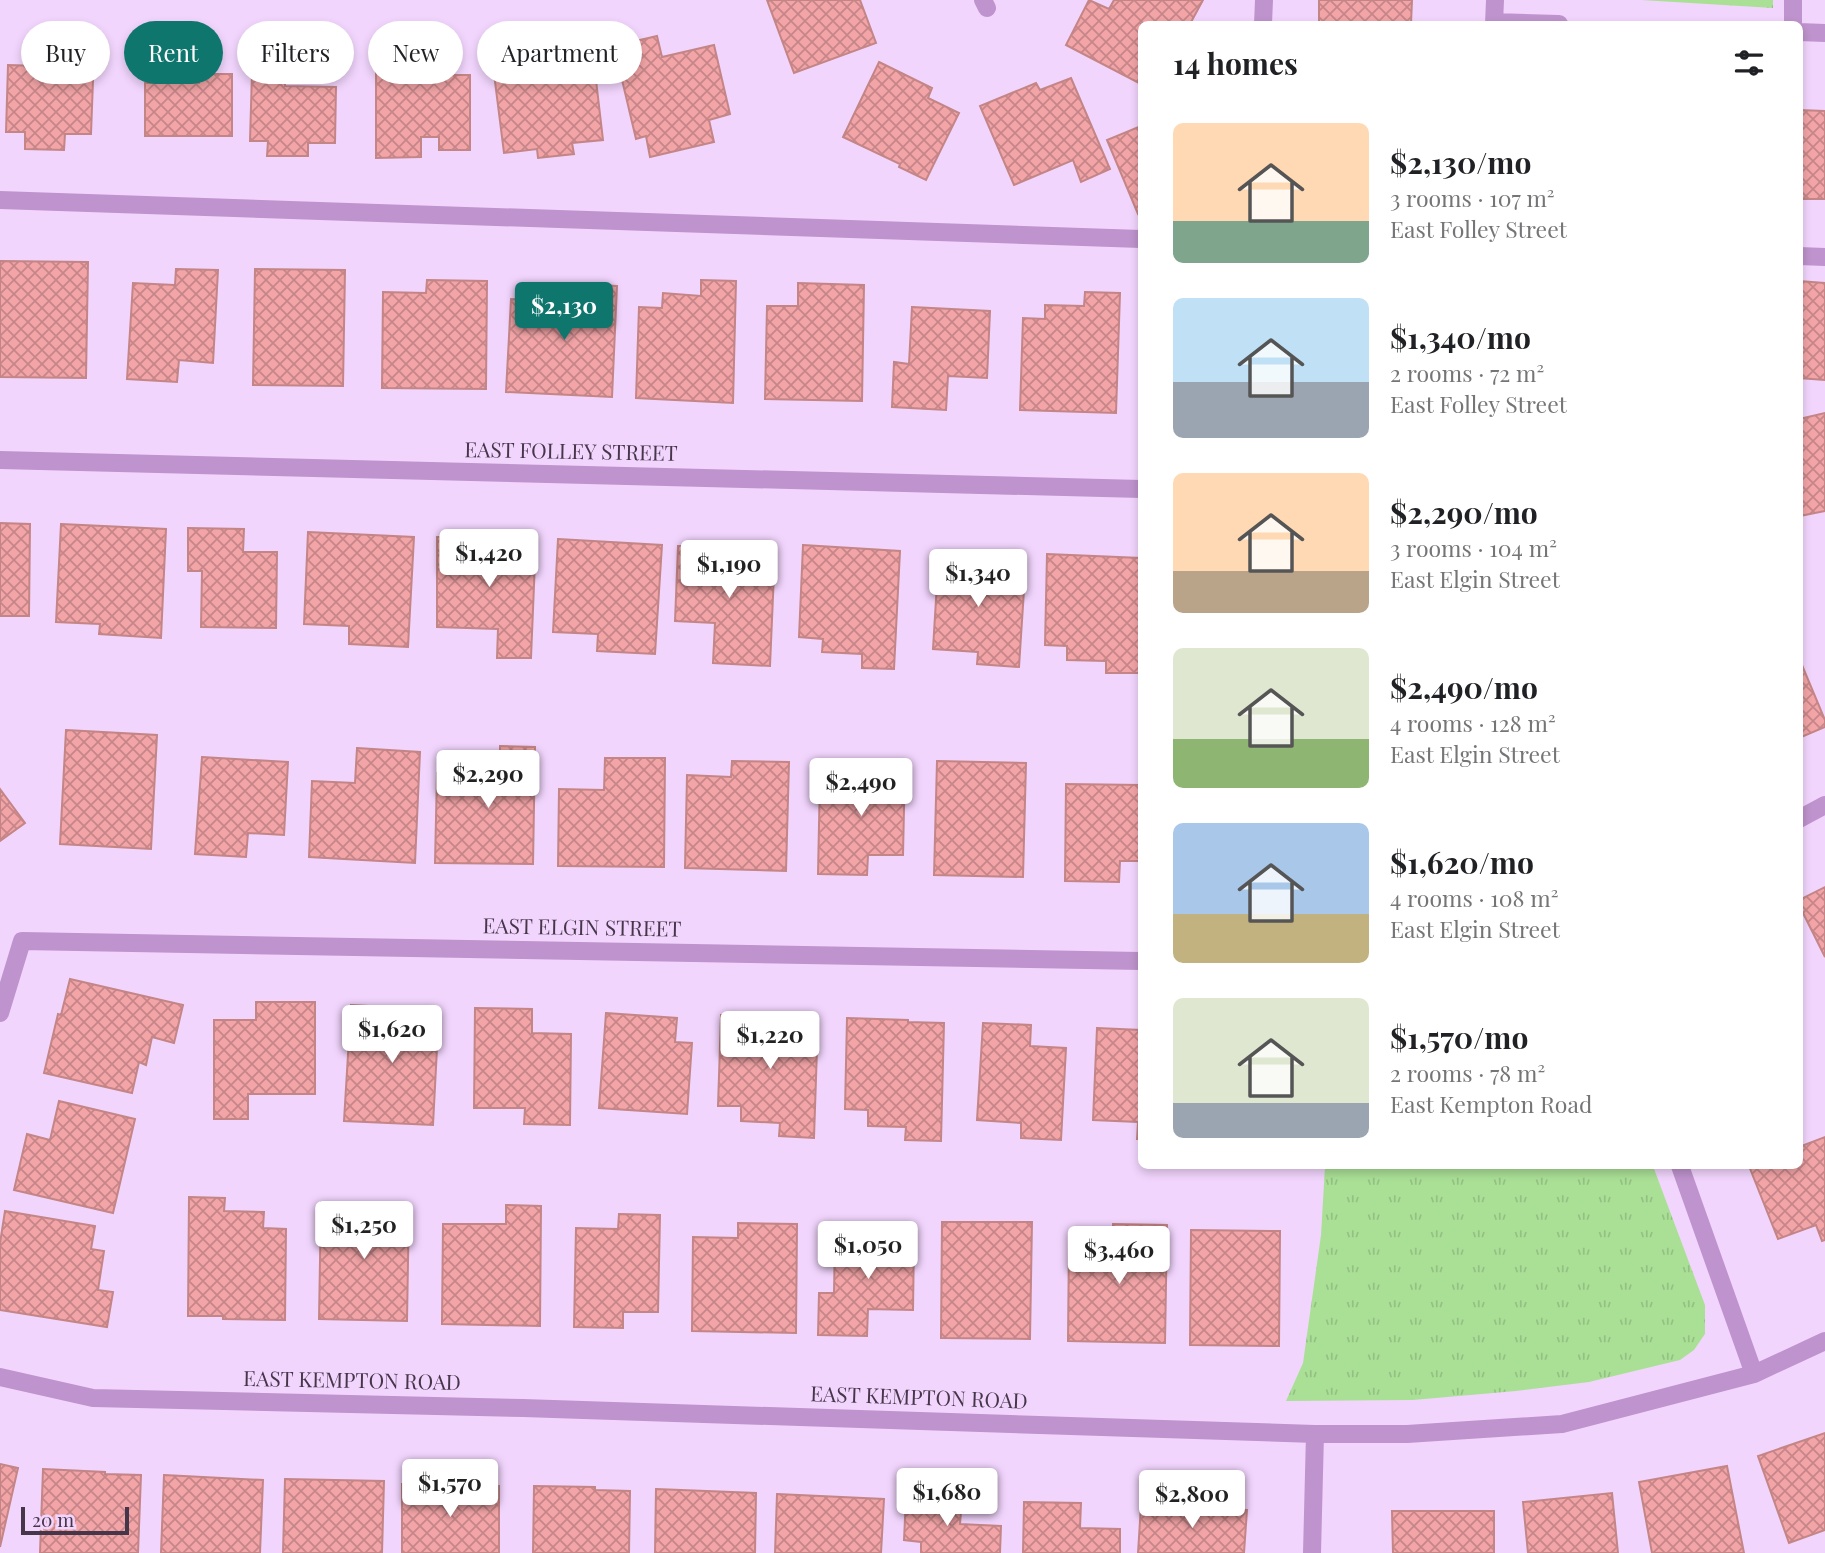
<!DOCTYPE html>
<html lang="en">
<head>
<meta charset="utf-8">
<style>
  :root { --surface:#fff; --page:#f2f2f2; --text:#202124; --muted:#757577; --accent:#0f766e }
  body { margin:0; font-family:"Playfair Display",serif; background:var(--page); color:var(--text); height:100vh; display:flex; flex-direction:column; font-size:26px; white-space:nowrap }
  * { box-sizing:border-box; margin:0 }
  p { font-size:23px; color:var(--muted) }
  .icon { flex:none; width:38px; height:38px; fill:none; stroke:currentColor; stroke-width:2; stroke-linecap:round; stroke-linejoin:round }
  .map { position:relative; flex:1; overflow:hidden }
  .sheet { position:absolute; left:1138px; top:21px; width:665px; height:1148px; display:flex; flex-direction:column; background:var(--surface); border-radius:10px; box-shadow:0 4px 10px #0003 }
  .sheet>* { flex:none }
  .guide { position:absolute; left:21px; top:21px; width:665px; height:63px; display:flex; gap:14px }
  .scale { position:absolute; left:21px; bottom:18px; width:108px; box-sizing:border-box; padding-left:7px; border:4px solid #45364a; border-top:0; font-size:19px; line-height:24px; white-space:nowrap; color:#45364a; -webkit-text-stroke:5px #f2d5fd; paint-order:stroke }
  .price { position:absolute; translate:-50% -60px; padding:0 16px; border-radius:7px; background:#fff; color:#222; font-size:23px; line-height:46px; filter:drop-shadow(0 2px 4px #0008) }
  .price::after { content:''; position:absolute; left:50%; top:42px; width:21px; height:16px; margin-left:-10px; background:inherit; clip-path:polygon(0 0,100% 0,50% 100%) }
  .price.active { background:var(--accent); color:#fff }
  ul { padding:0; list-style:none }
  li { display:flex; align-items:center; gap:21px; height:175px; padding:0 35px }
  li span { display:grid; place-items:center; flex:none; width:196px; height:140px; border-radius:10px; color:#555 }
  li>.icon { margin-inline-start:auto }
  span .icon { width:84px; height:84px; fill:#fffc; stroke-width:1 }
  li b { font-size:30px }
  h2 { display:flex; justify-content:space-between; align-items:center; height:84px; padding:0 35px; font-size:30px }
  .tag { padding:0 24px; border-radius:32px; background:var(--surface); box-shadow:0 4px 10px #0003; font-size:24px; line-height:63px }
  .tag.active { background:var(--accent); color:#fff }
  .map>svg:first-child { display:block }
  .park { fill:url(#park-tufts) }
  .building { fill:url(#building-cross-hatch); stroke:#c48586; stroke-width:2 }
  .lines { fill:none; stroke-linecap:round; stroke-linejoin:round }
  .minor { stroke:#bf93cd; stroke-width:18 }
  .labels { text-anchor:middle; stroke-width:5; stroke-linejoin:round; paint-order:stroke }
  .street-label { font-size:21px; fill:#45364a; stroke:#f2d5fd }
</style>
</head>
<body>
<div class="map">
<svg width="1825" height="1553" viewBox="0 0 1825 1553">
  <defs>
    <pattern id="park-tufts" width="24" height="20" patternUnits="userSpaceOnUse" patternTransform="scale(1.75)"><rect width="24" height="20" fill="#aae096"/><path d="M3 7l-1-3M5 7V3M7 7l1-3M15 17l-1-3M17 17v-4M19 17l1-3" fill="none" stroke="#94c183"/></pattern>
    <pattern id="building-cross-hatch" width="8" height="8" patternUnits="userSpaceOnUse" patternTransform="scale(1.75)"><rect width="8" height="8" fill="#f2a4a6"/><path d="M0 0l8 8M0 8l8-8" fill="none" stroke="#c68689"/></pattern>
  </defs>
  <rect width="100%" height="100%" fill="#f2d5fd"/>
  <path class="park" d="M1641 0H1773V8Z
    M1325 1166H1653L1705 1305V1334L1694 1350 1680 1360 1589 1382 1516 1391 1413 1400 1286 1401 1303 1363 1321 1235Z"/>
  <path class="building" d="M767 0H860L876 43 794 73Z
    M1089 0 1109 9 1114 0H1203L1190 24H1141V84L1066 45Z
    M1319 0H1412L1411 24H1319Z
    M657 36 662 57 714 45 730 114 709 120 714 142 650 157 646 136 636 139 614 46Z
    M548 52 550 69 594 63 603 140 572 143 574 154 538 158 537 149 504 153 492 58Z
    M879 62 932 88 928 98 959 113 926 180 899 167 900 164 843 137Z
    M8 65 40 66V79L93 80 91 134H65L64 150 25 149V132H6Z
    M376 65H437V75H470V150H439V137H421V157L376 158Z
    M252 72H285V86L336 87 335 143H308V156H267L268 141H250Z
    M199 74H232V136H145V83H199Z
    M1071 78 1110 169 1081 182 1073 160 1014 185 980 106 1036 83 1040 90Z
    M1799 110 1825 111V199H1799Z
    M1141 126V212L1138 214 1107 140Z
    M0 261 88 262 86 378 0 377Z
    M176 269 218 270 213 363 179 360 177 382 127 379 133 283 175 285Z
    M255 269 345 270 343 386 253 385Z
    M427 280 487 281 486 389 382 388 383 292 426 293Z
    M701 280 736 281 733 403 636 398 639 307 662 308 663 293 701 296Z
    M1799 281 1825 283V380L1799 378Z
    M554 283 617 286 612 397 506 392 511 299 553 301Z
    M798 283 864 285 862 401 765 399 767 306H798Z
    M1085 292 1120 293 1116 413 1020 410 1023 318 1045 319V305L1084 306Z
    M912 307 990 311 987 378 948 376 946 410 892 407 894 362 909 364Z
    M1825 413V511L1800 516 1799 419Z
    M0 523 30 524 29 616H0Z
    M61 524 166 529 161 638 99 634 100 624 56 622Z
    M188 528 244 529 243 552H277L276 628 201 627 202 571H188Z
    M308 532 414 537 408 647 349 644V626L304 624Z
    M437 537H536L531 658H497L498 629 437 627Z
    M558 539 662 545 655 654 597 651 598 634 553 632Z
    M803 545 900 551 894 669 862 668V654L822 652 823 639 799 637Z
    M678 546 775 550 770 666 713 663 715 623 675 621Z
    M939 550 988 553 986 573 1025 575 1019 667 977 664 978 652 933 649Z
    M1047 554 1141 558V673H1106V661L1067 660V646L1045 645Z
    M1799 658 1825 720V727L1799 738Z
    M66 730 157 735 151 849 60 844Z
    M500 746 535 747 533 864 435 863 437 773H461V758L500 759Z
    M357 748 420 752 415 863 309 857 312 781 355 783Z
    M202 757 288 762 284 835 248 833 246 857 195 854Z
    M605 758H665L664 867 558 866 559 789 604 790Z
    M732 761 789 762 786 871 685 868 687 775 731 777Z
    M937 761 1026 763 1023 877 934 875Z
    M863 762 905 763 903 855H868L867 875 818 874 820 776 863 777Z
    M1066 784 1141 785V861H1120L1119 882 1065 881Z
    M0 789 25 823 0 841Z
    M1825 887V957L1799 905V900Z
    M70 979 183 1005 174 1043 152 1037 146 1065 139 1062 132 1093 44 1073 58 1014 61 1015Z
    M256 1002H315V1094H248V1119H214V1020H256Z
    M351 1005 439 1010 433 1125 344 1121Z
    M475 1008 532 1009V1033L571 1034 570 1125 524 1124 525 1108H474Z
    M606 1013 677 1018 675 1042 692 1043 687 1114 599 1108Z
    M721 1015 818 1019 814 1138 779 1136 780 1123 741 1121V1106H718Z
    M847 1018 908 1020V1022L944 1023 941 1141 905 1140 906 1127 868 1126V1110L845 1109Z
    M983 1023 1031 1025 1030 1046 1066 1048 1061 1140 1021 1138V1123L977 1120Z
    M1097 1028 1141 1030V1139H1137L1138 1122 1093 1120Z
    M59 1101 135 1119 113 1213 14 1190 27 1134 50 1140Z
    M1825 1137V1240L1822 1241 1816 1225 1778 1239 1749 1166H1799V1147Z
    M189 1197 225 1198 224 1211 264 1212 263 1228 286 1229 285 1320 223 1319V1316H188Z
    M321 1202 409 1204 407 1321 319 1319Z
    M506 1205 541 1206 540 1326 442 1324 443 1224H506Z
    M5 1211 95 1226 91 1249 104 1251 98 1290 113 1292 107 1327 0 1310V1243Z
    M619 1214 660 1215 658 1312H623V1328L574 1327 576 1228 618 1229Z
    M942 1222H1032L1030 1339 941 1338Z
    M738 1223 797 1224 796 1333 692 1331 693 1237 738 1238Z
    M873 1223 900 1224V1239H914L913 1310 868 1309 867 1336 818 1335 819 1293H834L835 1237 872 1238Z
    M1113 1224 1167 1225 1165 1343 1068 1341 1069 1237 1113 1238Z
    M1191 1230 1280 1231 1279 1346 1190 1345Z
    M1825 1433V1530L1789 1543 1758 1456Z
    M0 1464 18 1468 0 1547Z
    M1727 1466 1744 1553H1652L1639 1482Z
    M43 1469 105 1472V1474L141 1475 138 1553H40Z
    M164 1475 263 1480 260 1553H161Z
    M285 1479 384 1481 382 1553H283Z
    M402 1484 499 1486V1553H402Z
    M534 1486 595 1487V1490L630 1491 629 1553H533Z
    M656 1489 756 1493 755 1553H655Z
    M1612 1493 1618 1553H1528L1523 1502Z
    M777 1494 884 1499 881 1553H775Z
    M906 1497 962 1500 960 1524 1001 1526 1000 1553H921V1542L904 1540Z
    M1024 1502 1081 1503 1080 1528 1120 1529V1553H1023Z
    M1141 1505 1247 1510 1244 1553H1138Z
    M1392 1511H1494V1553H1393Z"/>
  <g class="lines">
    <path class="minor" d="M983 0 987 8
      M1494 22 1559 24
      M1263 24 1264 0
      M1494 24 1495 0
      M1793 24V0
      M1799 32 1825 33
      M0 200 1141 239
      M1799 256 1825 257
      M0 460 1141 489
      M1799 819 1825 805
      M0 1013 22 941 1141 961
      M1680 1166 1754 1374
      M0 1377 93 1398 523 1408 1315 1434H1407L1562 1424 1754 1374 1825 1341
      M1312 1553 1315 1434"/>
  </g>
  <g class="labels">
    <g class="street-label">
      <text transform="translate(571 452) rotate(1)" y="7">EAST FOLLEY STREET</text>
      <text transform="translate(582 928) rotate(1)" y="7">EAST ELGIN STREET</text>
      <text transform="translate(352 1381) rotate(1)" y="7">EAST KEMPTON ROAD</text>
      <text transform="translate(919 1398) rotate(2)" y="7">EAST KEMPTON ROAD</text>
    </g>
  </g>
</svg>
<div class="scale">20 m</div>
<b class="price active" style="left:564px;top:342px">$2,130</b>
<b class="price" style="left:489px;top:589px">$1,420</b>
<b class="price" style="left:729px;top:600px">$1,190</b>
<b class="price" style="left:978px;top:609px">$1,340</b>
<b class="price" style="left:488px;top:810px">$2,290</b>
<b class="price" style="left:861px;top:818px">$2,490</b>
<b class="price" style="left:392px;top:1065px">$1,620</b>
<b class="price" style="left:770px;top:1071px">$1,220</b>
<b class="price" style="left:364px;top:1261px">$1,250</b>
<b class="price" style="left:868px;top:1281px">$1,050</b>
<b class="price" style="left:1119px;top:1286px">$3,460</b>
<b class="price" style="left:450px;top:1519px">$1,570</b>
<b class="price" style="left:947px;top:1528px">$1,680</b>
<b class="price" style="left:1192px;top:1530px">$2,800</b>
<div class="guide">
<a class="tag">Buy</a>
<a class="tag active">Rent</a>
<a class="tag">Filters</a>
<a class="tag">New</a>
<a class="tag">Apartment</a>
</div>
<section class="sheet">
<h2>14 homes<svg class="icon" aria-label="filters" viewBox="0 0 24 24"><path d="M4 7h16M4 17h16"/><circle cx="9" cy="7" r="2"/><circle cx="15" cy="17" r="2"/></svg></h2>
<ul>
<li><span style="background:linear-gradient(#ffd9b3 70%,#7fa58c 0)"><svg class="icon" aria-label="home" viewBox="0 0 24 24"><path d="M3 11l9-7 9 7M6 9v11h12V9"/></svg></span><div><b>$2,130/mo</b><p>3 rooms · 107 m²</p><p>East Folley Street</p></div></li>
<li><span style="background:linear-gradient(#bfe0f5 60%,#9aa5b1 0)"><svg class="icon" aria-label="home" viewBox="0 0 24 24"><path d="M3 11l9-7 9 7M6 9v11h12V9"/></svg></span><div><b>$1,340/mo</b><p>2 rooms · 72 m²</p><p>East Folley Street</p></div></li>
<li><span style="background:linear-gradient(#ffd9b3 70%,#b9a48a 0)"><svg class="icon" aria-label="home" viewBox="0 0 24 24"><path d="M3 11l9-7 9 7M6 9v11h12V9"/></svg></span><div><b>$2,290/mo</b><p>3 rooms · 104 m²</p><p>East Elgin Street</p></div></li>
<li><span style="background:linear-gradient(#dfe7d0 65%,#8fb573 0)"><svg class="icon" aria-label="home" viewBox="0 0 24 24"><path d="M3 11l9-7 9 7M6 9v11h12V9"/></svg></span><div><b>$2,490/mo</b><p>4 rooms · 128 m²</p><p>East Elgin Street</p></div></li>
<li><span style="background:linear-gradient(#a9c7e8 65%,#c2b280 0)"><svg class="icon" aria-label="home" viewBox="0 0 24 24"><path d="M3 11l9-7 9 7M6 9v11h12V9"/></svg></span><div><b>$1,620/mo</b><p>4 rooms · 108 m²</p><p>East Elgin Street</p></div></li>
<li><span style="background:linear-gradient(#dfe7d0 75%,#9aa5b1 0)"><svg class="icon" aria-label="home" viewBox="0 0 24 24"><path d="M3 11l9-7 9 7M6 9v11h12V9"/></svg></span><div><b>$1,570/mo</b><p>2 rooms · 78 m²</p><p>East Kempton Road</p></div></li>
</ul>
</section>
</div>
</body>
</html>
